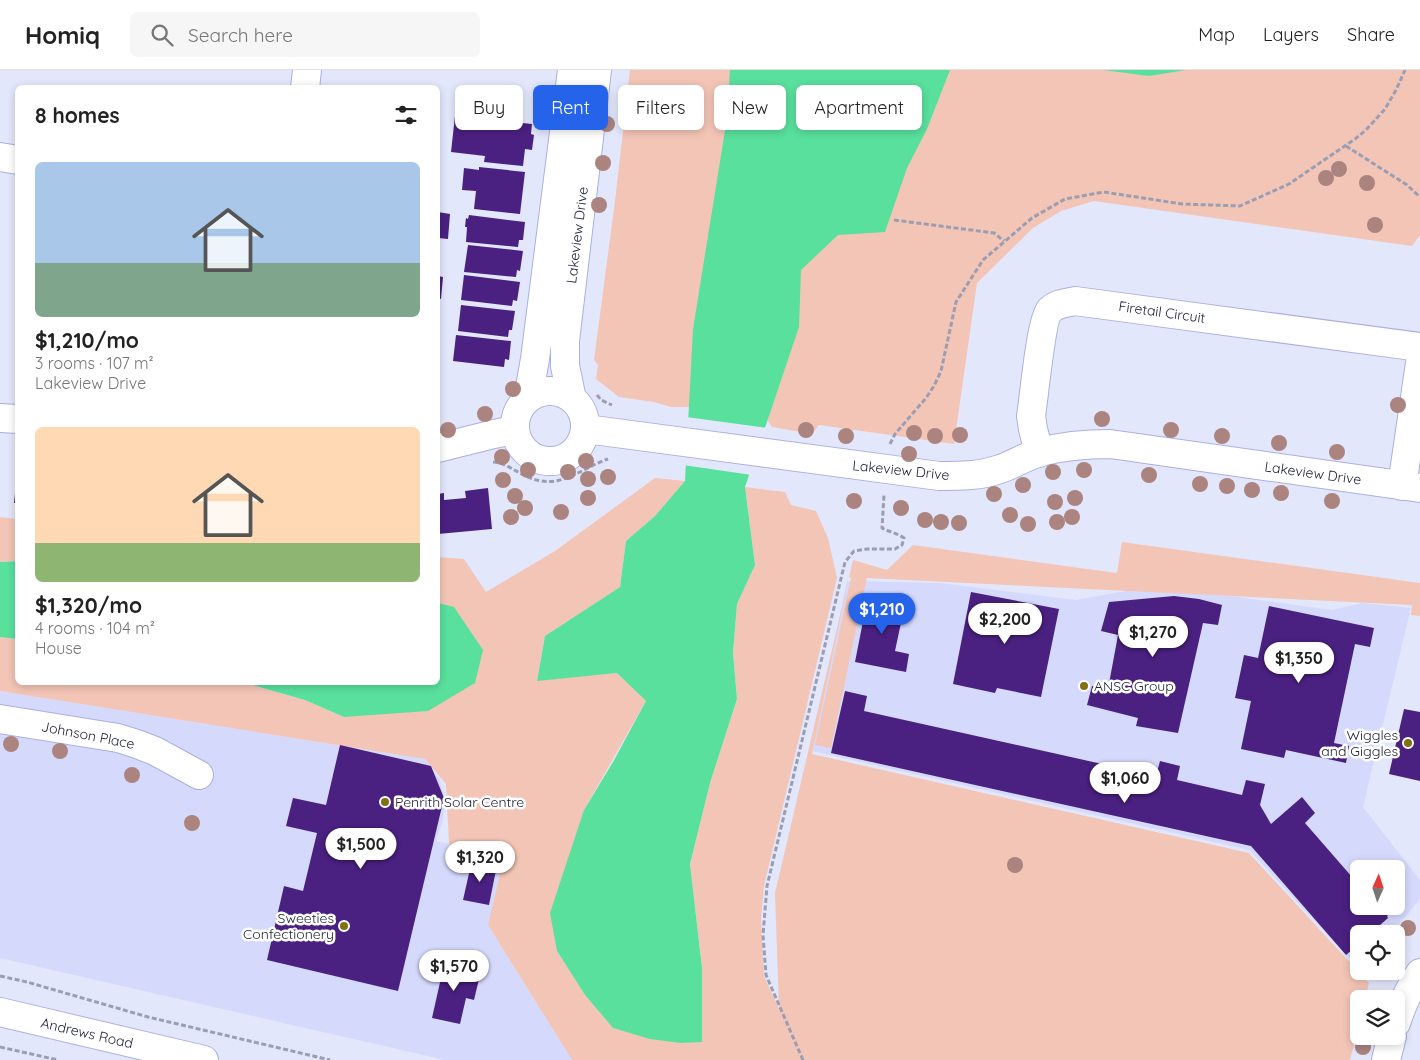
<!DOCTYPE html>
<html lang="en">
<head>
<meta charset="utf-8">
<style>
  :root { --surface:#fff; --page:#f6f6f6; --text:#222; --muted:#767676; --line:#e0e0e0; --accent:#2563eb }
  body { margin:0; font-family:Quicksand,sans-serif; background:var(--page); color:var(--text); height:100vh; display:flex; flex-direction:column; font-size:19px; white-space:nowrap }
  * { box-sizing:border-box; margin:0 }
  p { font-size:16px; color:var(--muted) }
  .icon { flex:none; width:28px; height:28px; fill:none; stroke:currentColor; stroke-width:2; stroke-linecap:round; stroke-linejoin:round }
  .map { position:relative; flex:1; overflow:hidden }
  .drawer { position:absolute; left:15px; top:15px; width:425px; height:600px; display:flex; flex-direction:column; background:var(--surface); border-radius:8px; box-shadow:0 2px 8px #0003 }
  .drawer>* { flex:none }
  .top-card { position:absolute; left:455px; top:15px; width:475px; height:45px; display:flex; gap:10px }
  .needle { width:32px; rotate:3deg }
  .controls { position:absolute; left:1350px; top:790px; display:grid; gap:10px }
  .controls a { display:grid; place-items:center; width:55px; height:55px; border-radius:8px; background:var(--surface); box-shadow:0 2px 8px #0003; font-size:25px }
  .price { position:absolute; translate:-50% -42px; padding:0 11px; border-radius:18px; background:#fff; color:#222; font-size:16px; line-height:32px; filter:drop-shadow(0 1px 2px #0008) }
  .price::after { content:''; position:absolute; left:50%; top:30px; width:15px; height:11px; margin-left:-8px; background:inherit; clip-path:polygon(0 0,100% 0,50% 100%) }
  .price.on { background:var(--accent); color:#fff }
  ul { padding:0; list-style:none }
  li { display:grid; align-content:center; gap:10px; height:265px; padding:0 20px }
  li span { display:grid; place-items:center; height:155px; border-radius:8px; color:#555 }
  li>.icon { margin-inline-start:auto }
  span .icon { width:90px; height:90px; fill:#fffc; stroke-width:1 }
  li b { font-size:21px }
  h2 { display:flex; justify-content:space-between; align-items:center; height:60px; padding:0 20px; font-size:21px }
  .tag { padding:0 18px; border-radius:8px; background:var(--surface); box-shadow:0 2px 8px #0003; font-size:18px; line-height:45px }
  .tag.on { background:var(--accent); color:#fff }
  header { display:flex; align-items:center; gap:30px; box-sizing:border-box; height:70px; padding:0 25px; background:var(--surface); border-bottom:1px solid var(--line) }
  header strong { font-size:24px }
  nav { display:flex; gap:28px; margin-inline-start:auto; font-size:18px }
  .search { width:350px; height:45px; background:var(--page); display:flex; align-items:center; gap:12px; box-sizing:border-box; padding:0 18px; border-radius:8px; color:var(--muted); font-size:19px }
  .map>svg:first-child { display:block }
  .built { fill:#d5dafd; fill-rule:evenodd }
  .green { fill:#f3c5b6 }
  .water { fill:#59e09d }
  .pier { fill:#e3e7fc }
  .building { fill:#4a2080 }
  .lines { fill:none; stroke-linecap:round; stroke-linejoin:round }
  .street-casing { stroke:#a9b0e1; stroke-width:30 }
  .secondary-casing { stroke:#a9b0e1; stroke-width:30 }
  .path { stroke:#9b9eb2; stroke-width:3; stroke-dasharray:5 2.5; stroke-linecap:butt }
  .street { stroke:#fff; stroke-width:28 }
  .secondary { stroke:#fff; stroke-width:28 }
  .tree { fill:#ab8480 }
  .poi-dot { fill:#80700f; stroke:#fff; stroke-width:2 }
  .labels { text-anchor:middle; stroke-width:5; stroke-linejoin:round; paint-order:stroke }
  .street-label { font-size:14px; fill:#212436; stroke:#fff }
  .poi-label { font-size:14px; fill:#212436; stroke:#fff; text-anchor:start }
</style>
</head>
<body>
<header>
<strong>Homiq</strong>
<div class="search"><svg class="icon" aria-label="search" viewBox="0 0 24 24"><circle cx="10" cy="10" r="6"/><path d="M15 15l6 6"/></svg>Search here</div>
<nav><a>Map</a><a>Layers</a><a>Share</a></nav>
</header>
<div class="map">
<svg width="1420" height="990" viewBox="0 0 1420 990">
  <rect width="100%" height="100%" fill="#e3e7fc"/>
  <path class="built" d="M847 511 940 513 1076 530 1136 519 1186 520 1332 540 1362 533 1411 538 1363 737 1420 810V829L1391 864H1359V899L1249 780 812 681ZM1359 799H1396V836H1359Z
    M0 621 425 689 433 700 440 710 445 730 443 750 436 771 504 786 488 855 572 990H445L0 888Z"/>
  <path class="green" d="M630 0H1420V165L1412 176 1094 131 1061 141 1033 158 977 213 954 374 819 355 812 364 772 357 766 348 690 337H671L654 332 619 327 596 309 598 295 594 290 615 131Z
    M655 408 685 411 655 446 626 471 620 517 545 566 537 610 617 603 646 631 584 740 557 881 585 925 613 958 680 973 702 971V898L690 794 710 713 737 629 733 583 737 534 755 495 745 417 785 422 791 435 816 441 828 468 837 508 764 816 761 849 764 906 779 939 775 823 853 490 887 500 913 475 1117 503 1122 472 1420 513V546L1411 545 1412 535 867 508 831 678 815 675 851 508 849 507 812 684 1249 783 1369 913 1365 929H1359V954L1350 990H572L488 855 504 786 449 774 446 714 425 689 0 621V567L17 569 18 612 245 613 305 630 344 647 474 613 438 533V487L464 489 486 522 555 481Z
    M0 447 17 449V491L0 492Z"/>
  <path class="water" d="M730 0H950L927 59 907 98 885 162 838 165 801 200 799 257 745 417 755 495 737 534 733 583 737 629 710 713 690 794 702 898V972L680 973 650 969 613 958 585 925 557 881 550 843 584 740 613 692 646 631 617 603 537 611 545 566 620 517 626 471 655 446 685 411 693 259 727 48Z
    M1103 0H1186L1149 6Z
    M17 491H18L17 569 0 567V492Z
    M438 533 454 537 483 580 475 613 428 641 344 647 305 630 245 613 438 612Z"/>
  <path class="pier" d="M686 347 768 358 752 405 683 395Z"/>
  <path class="building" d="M455 46 532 54 531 64 534 65 532 80 525 79 523 96 484 92 485 86 451 82Z
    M479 97 525 102 520 144 474 139 476 121 462 120 464 98 479 100Z
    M438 142 450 144 448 169 438 168Z
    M469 145 525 152 523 170H519L518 177 466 172 467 157H465L466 148 468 149Z
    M468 175 523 181 520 201 517 200 516 207 464 202Z
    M464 205 520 212 517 231 513 230 512 236 461 230Z
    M438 206 443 207 441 229 438 228Z
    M461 235 515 241 512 260H509L508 267 458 261Z
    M456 265 511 271 509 290 505 289 504 297 453 291Z
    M16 414H18V433H14Z
    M488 418 492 459 438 464V424L444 423V430L466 428 465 421Z
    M971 522 1059 539 1041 627 997 618 995 623 953 614Z
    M868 526 905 534 895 581 909 584 906 602 855 592Z
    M1174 526 1199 529 1222 535 1218 555 1203 553 1178 663 1136 656 1138 648 1087 635 1092 616 1108 619 1118 565 1101 561 1109 532Z
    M1269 536 1374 558 1370 577 1355 574 1334 673 1349 676 1346 693 1286 680 1284 688 1241 679 1251 631 1235 628 1244 585 1258 588Z
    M845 621 867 626 864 641 1156 706 1160 691 1180 696 1177 710 1242 725 1246 710 1265 714 1260 735 1271 754 1302 727 1315 743 1305 753 1359 815V836H1397L1387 846 1388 848 1370 864H1359V874L1346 885 1251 776 831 683Z
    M1404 639 1420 642V711L1389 704Z
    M340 675 431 696 444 728 398 921 267 890 284 816 303 821 317 763 286 756 293 728 326 735Z
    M472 790 497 795 489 835 463 830Z
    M445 890 468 896 466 906 479 909 474 930 466 928 460 954 432 948Z"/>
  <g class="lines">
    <defs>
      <path id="street" d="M305 18 307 0
        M0 87 18 90
        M0 348 18 349
        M438 378 494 364 514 360
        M1039 383 1033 359 1031 346C1034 328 1041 249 1050 240 1057 233 1067 233 1075 231L1420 277
        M1402 416 1420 293
        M0 649 118 668 137 674 155 681 199 705
        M1396 953C1402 935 1409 918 1420 903
        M1386 990 1392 966"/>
      <path id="secondary" d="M515 356a35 35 0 1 1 70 0a35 35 0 1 1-70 0Z
        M528 328 535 289 572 0
        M572 329 565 296V271L597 0
        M586 359 939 406C960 406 981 406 1000 399 1014 394 1027 386 1040 382 1063 376 1086 374 1110 374L1420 418
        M0 942 204 990"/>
    </defs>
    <use href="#street" class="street-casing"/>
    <use href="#secondary" class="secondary-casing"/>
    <path class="path" d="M1346 76 1407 115 1420 127
      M894 150 994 163 1004 171
      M597 325 601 330 612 335
      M890 374 895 364 926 328 934 316 941 301 956 232 983 190 1032 148 1065 129 1104 122 1182 134 1240 136 1289 114 1355 69 1366 60 1385 39 1396 20 1405 0
      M493 392C506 393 516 402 528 407 560 421 579 399 608 389
      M0 906 27 912 148 947 330 990
      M0 977 58 990
      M803 990 766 905 763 865 767 816 845 492 854 481 867 479H895L902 475 904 468C897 463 889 462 882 458L884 425"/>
    <use href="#street" class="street"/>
    <use href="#secondary" class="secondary"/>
  </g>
  <g class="tree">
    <circle cx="607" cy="54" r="8"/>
    <circle cx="603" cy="93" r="8"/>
    <circle cx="1339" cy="99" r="8"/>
    <circle cx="1326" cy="108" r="8"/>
    <circle cx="1367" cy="113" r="8"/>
    <circle cx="599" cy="135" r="8"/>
    <circle cx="1375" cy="155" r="8"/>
    <circle cx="513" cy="319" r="8"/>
    <circle cx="1398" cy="335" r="8"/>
    <circle cx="485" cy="344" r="8"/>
    <circle cx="1102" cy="349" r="8"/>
    <circle cx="448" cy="360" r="8"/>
    <circle cx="806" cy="360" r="8"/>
    <circle cx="1171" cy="360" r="8"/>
    <circle cx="914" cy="363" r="8"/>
    <circle cx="960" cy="365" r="8"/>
    <circle cx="846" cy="366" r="8"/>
    <circle cx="935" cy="366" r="8"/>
    <circle cx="1222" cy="366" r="8"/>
    <circle cx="1279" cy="373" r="8"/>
    <circle cx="1337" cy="382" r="8"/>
    <circle cx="909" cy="384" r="8"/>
    <circle cx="502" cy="387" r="8"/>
    <circle cx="586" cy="391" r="8"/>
    <circle cx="528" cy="400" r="8"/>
    <circle cx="1084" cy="400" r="8"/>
    <circle cx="568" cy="402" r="8"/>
    <circle cx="1053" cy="402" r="8"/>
    <circle cx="1149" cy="405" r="8"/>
    <circle cx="608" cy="407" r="8"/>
    <circle cx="588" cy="409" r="8"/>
    <circle cx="503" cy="410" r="8"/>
    <circle cx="1200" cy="414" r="8"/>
    <circle cx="1023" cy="415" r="8"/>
    <circle cx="1227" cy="416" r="8"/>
    <circle cx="1252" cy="420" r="8"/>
    <circle cx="1281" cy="423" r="8"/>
    <circle cx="994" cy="424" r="8"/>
    <circle cx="515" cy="426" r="8"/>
    <circle cx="588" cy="428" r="8"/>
    <circle cx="1075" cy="428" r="8"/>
    <circle cx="854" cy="431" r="8"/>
    <circle cx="1332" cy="431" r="8"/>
    <circle cx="1055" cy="432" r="8"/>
    <circle cx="525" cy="438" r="8"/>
    <circle cx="901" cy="438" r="8"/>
    <circle cx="561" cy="442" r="8"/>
    <circle cx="1010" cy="445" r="8"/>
    <circle cx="511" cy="447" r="8"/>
    <circle cx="1072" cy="447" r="8"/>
    <circle cx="925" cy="450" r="8"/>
    <circle cx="941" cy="452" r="8"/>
    <circle cx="1057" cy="452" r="8"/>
    <circle cx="959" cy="453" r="8"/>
    <circle cx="1028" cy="454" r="8"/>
    <circle cx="11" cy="674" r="8"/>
    <circle cx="60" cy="681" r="8"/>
    <circle cx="132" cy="705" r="8"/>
    <circle cx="192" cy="753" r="8"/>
    <circle cx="1015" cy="795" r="8"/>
    <circle cx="1408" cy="858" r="8"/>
    <circle cx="1363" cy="977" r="8"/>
  </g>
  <g class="poi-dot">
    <circle cx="1084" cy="616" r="5"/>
    <circle cx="1408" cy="673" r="5"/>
    <circle cx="385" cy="732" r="5"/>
    <circle cx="344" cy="856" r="5"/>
  </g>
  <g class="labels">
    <g class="street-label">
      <text transform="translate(577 165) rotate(-83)" y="5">Lakeview Drive</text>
      <text transform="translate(1162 242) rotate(8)" y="5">Firetail Circuit</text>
      <text transform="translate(901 400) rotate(6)" y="5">Lakeview Drive</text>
      <text transform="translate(1313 403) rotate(8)" y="5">Lakeview Drive</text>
      <text transform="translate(88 665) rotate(11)" y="5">Johnson Place</text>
      <text transform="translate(87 963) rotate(13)" y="5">Andrews Road</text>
    </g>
    <g class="poi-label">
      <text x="1094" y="621">ANSC Group</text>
      <text x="1398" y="670" text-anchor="end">Wiggles<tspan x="1398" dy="16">and Giggles</tspan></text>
      <text x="395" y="737">Penrith Solar Centre</text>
      <text x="334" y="853" text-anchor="end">Sweeties<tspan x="334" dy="16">Confectionery</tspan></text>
    </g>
  </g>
</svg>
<div class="controls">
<a><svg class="needle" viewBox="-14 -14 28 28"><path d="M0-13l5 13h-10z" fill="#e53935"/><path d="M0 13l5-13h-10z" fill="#767676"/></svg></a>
<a><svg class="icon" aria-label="locate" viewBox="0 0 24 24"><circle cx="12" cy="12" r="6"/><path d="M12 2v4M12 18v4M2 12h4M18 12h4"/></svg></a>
<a><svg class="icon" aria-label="layers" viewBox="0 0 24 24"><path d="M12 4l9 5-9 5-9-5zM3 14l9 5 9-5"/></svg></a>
</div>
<b class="price on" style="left:882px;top:565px">$1,210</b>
<b class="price" style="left:1005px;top:575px">$2,200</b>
<b class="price" style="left:1153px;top:588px">$1,270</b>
<b class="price" style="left:1299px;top:614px">$1,350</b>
<b class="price" style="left:1125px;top:734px">$1,060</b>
<b class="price" style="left:361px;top:800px">$1,500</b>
<b class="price" style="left:480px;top:813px">$1,320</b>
<b class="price" style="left:454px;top:922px">$1,570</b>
<div class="top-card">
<a class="tag">Buy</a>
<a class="tag on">Rent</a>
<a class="tag">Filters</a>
<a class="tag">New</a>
<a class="tag">Apartment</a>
</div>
<section class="drawer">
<h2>8 homes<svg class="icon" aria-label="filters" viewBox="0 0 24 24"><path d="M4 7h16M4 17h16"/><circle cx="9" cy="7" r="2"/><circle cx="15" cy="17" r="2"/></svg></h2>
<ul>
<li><span style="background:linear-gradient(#a9c7e8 65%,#7fa58c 0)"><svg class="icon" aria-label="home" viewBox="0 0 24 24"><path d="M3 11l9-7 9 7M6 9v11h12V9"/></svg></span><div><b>$1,210/mo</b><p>3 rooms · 107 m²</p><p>Lakeview Drive</p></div></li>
<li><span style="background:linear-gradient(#ffd9b3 75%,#8fb573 0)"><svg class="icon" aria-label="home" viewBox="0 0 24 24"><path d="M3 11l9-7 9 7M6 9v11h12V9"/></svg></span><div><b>$1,320/mo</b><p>4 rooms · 104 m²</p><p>House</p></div></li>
</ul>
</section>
</div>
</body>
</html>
